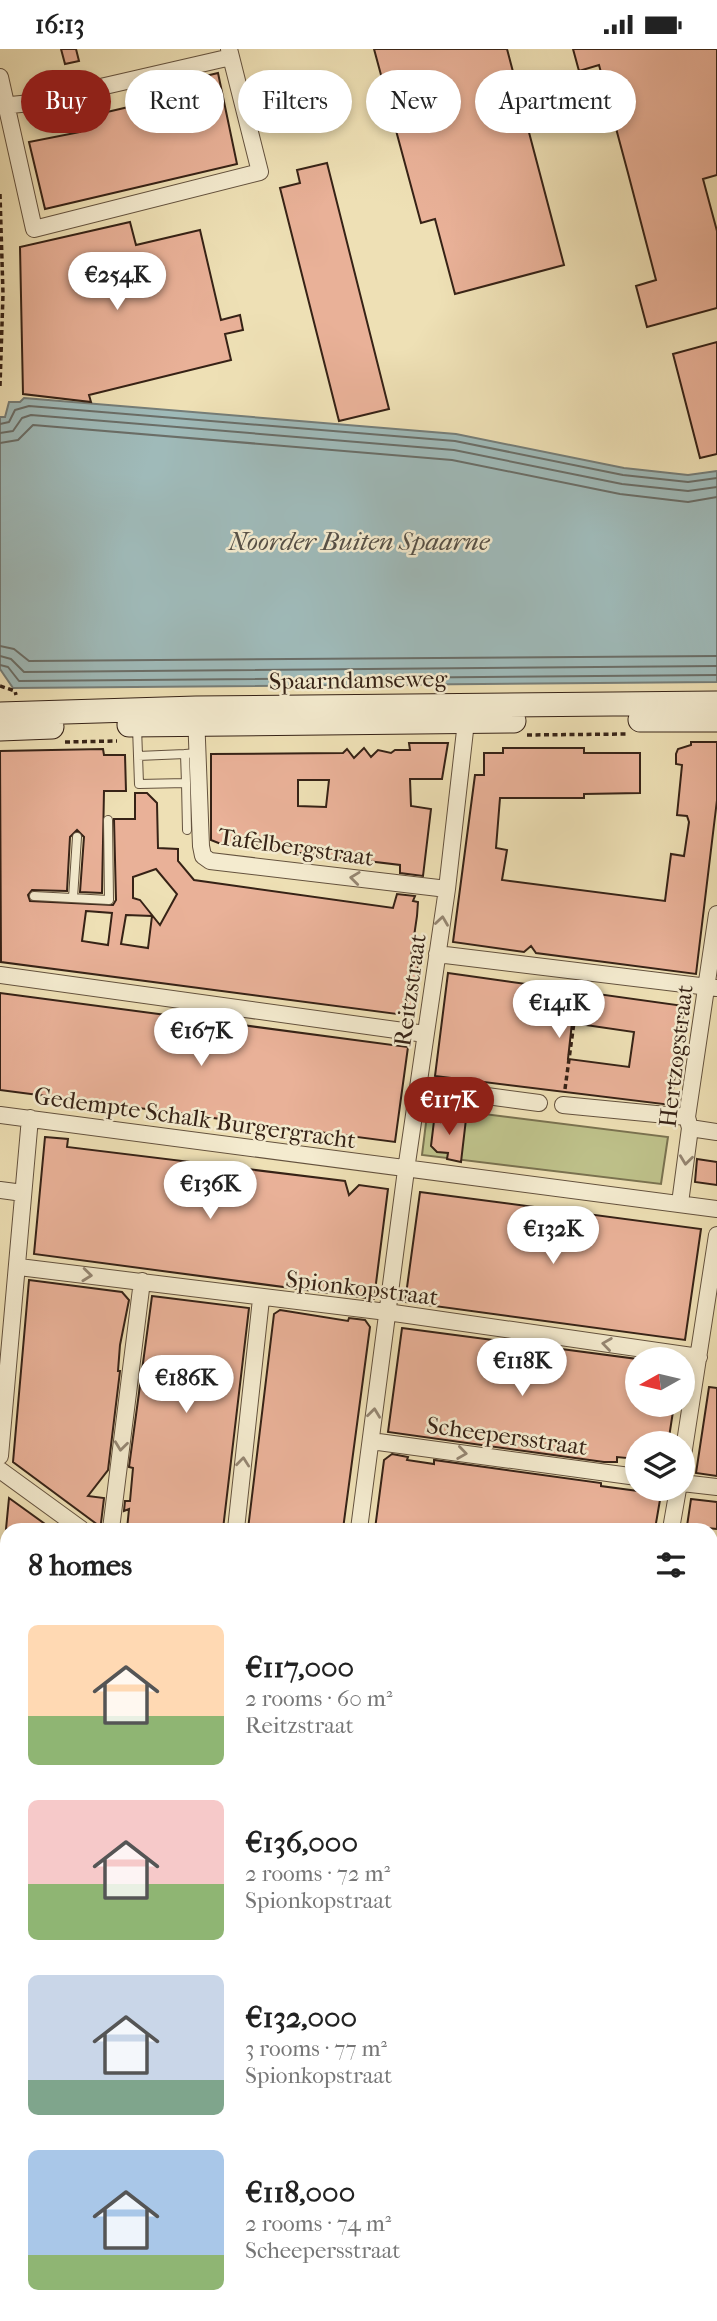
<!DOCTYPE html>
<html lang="en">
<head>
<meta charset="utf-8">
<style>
  :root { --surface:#fff; --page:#f2f2f2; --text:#222; --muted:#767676; --accent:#8f2418 }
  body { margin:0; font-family:"IM FELL French Canon",serif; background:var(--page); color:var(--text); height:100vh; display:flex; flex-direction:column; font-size:26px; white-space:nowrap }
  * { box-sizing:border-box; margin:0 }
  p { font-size:23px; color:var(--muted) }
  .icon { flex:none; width:38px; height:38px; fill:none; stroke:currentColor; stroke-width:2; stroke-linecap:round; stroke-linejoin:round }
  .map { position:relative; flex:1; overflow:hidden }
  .drawer { position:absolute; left:0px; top:1474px; width:718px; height:800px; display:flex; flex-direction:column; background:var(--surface); border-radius:21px 21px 0 0; box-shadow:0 4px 10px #0003 }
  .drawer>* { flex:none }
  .top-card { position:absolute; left:21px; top:21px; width:676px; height:63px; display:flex; gap:14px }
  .needle { width:46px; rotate:262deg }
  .fabs { position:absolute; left:625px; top:1298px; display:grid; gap:14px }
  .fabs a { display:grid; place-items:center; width:70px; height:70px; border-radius:50%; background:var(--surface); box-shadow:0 4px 10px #0003; font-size:35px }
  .price { position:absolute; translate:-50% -60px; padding:0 16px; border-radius:24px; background:#fff; color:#222; font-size:23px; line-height:46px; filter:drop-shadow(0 2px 4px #0008) }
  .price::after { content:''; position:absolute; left:50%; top:42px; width:21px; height:16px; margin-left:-10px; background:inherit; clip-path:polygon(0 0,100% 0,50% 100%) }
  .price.on { background:var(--accent); color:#fff }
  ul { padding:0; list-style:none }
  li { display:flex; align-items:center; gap:21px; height:175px; padding:0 28px }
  li span { display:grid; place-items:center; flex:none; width:196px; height:140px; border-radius:10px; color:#555 }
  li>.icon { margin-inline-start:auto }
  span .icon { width:84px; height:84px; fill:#fffc; stroke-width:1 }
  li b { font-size:30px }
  h2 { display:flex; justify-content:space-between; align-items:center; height:84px; padding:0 28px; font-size:30px }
  .tag { padding:0 24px; border-radius:32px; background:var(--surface); box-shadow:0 4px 10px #0003; font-size:24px; line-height:63px }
  .tag.on { background:var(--accent); color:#fff }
  .status { display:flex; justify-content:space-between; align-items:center; height:49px; padding:0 35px; background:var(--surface); direction:ltr }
  .status svg { height:19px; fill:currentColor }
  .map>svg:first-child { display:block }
  .green { fill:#bec18a; stroke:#7a7250; stroke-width:2 }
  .water { fill:#9fbab9; stroke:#757d78; stroke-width:2 }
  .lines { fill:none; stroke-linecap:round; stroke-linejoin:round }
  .shore { stroke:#6a6e68; stroke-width:2 }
  .building { fill:#e9b198; stroke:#362216; stroke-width:2; fill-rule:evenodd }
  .lane-casing { stroke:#64523e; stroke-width:10 }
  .street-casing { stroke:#64523e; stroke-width:18 }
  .secondary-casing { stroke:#362216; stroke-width:25 }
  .path { stroke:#362216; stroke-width:3.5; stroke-dasharray:5 3.5; stroke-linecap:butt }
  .lane { stroke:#f4ebcf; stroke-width:8 }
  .street { stroke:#f4ebcf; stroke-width:16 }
  .secondary { stroke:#f4ebcf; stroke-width:23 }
  .oneway { stroke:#958672 }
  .labels { text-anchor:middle; stroke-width:5; stroke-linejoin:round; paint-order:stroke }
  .street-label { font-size:24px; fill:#362216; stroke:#f4ebcf }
  .water-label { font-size:26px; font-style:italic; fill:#565047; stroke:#f4ebcf }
</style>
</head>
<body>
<div class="status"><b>16:13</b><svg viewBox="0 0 49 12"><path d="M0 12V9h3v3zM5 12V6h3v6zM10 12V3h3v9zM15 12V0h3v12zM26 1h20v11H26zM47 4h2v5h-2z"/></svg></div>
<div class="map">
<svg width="717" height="2272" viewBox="0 0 717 2272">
  <rect width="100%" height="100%" fill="#eee0b5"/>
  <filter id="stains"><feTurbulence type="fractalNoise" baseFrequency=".00286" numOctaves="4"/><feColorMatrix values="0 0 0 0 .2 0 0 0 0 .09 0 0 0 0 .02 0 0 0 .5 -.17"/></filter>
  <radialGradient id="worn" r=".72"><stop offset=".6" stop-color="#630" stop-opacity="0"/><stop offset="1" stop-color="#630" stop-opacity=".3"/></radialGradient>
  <path class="green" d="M428 1058 668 1088 661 1135 422 1106Z"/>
  <path class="water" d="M24 349 456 385 624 419 688 426 717 422V633L13 639 0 620V368H5L9 353H20Z"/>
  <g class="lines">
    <path class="shore" d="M0 375 9 373 15 361 29 357 455 392 623 426 688 433 717 429
      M0 384 13 382 22 369 31 366 454 401 622 435 688 442 717 438
      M0 394 18 391 33 376 452 411 620 445 688 453 717 448
      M0 597 14 600 29 612 717 607
      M0 607 11 610 24 623 717 617
      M0 616 8 618 19 632 717 626"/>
  </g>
  <path class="building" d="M61 0H76L79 12 65 15Z
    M374 0H507L564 216 455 245 435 170 421 174Z
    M573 0H717V126L703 130 717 182V259L647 278 636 237 656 231 628 124 599 16 579 22Z
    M218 24 237 115 45 160 29 93 80 83 77 70 167 49 179 45 176 34Z
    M327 114 389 360 339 372 280 139 300 134 297 121Z
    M130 173 136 196 200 181 221 271 240 266 243 281 225 285 231 311 89 346 91 353 23 345 20 198Z
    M717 293V405L700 409 673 305Z
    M691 693H717V751L696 925 536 904 531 897 524 903 453 893 475 726H484V704H503V699H584V704H640V744L584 745V749H500L496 799 507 801 502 831 665 852 671 805 684 807 689 773 687 767 677 766 682 716 676 715V705L678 700 691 696Z
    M409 694H448L442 730H410L411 757 431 760 423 827 400 824V816L259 799 254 794 249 798 221 795 211 791V705L343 704 347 700 354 709 364 699 371 708 378 701 391 704 395 701H410ZM298 731H329L326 758 298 757Z
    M103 700 104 706H125L126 742H104L102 844 80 843 84 788 77 781 70 788 67 842 32 841 28 846 30 852 113 856 116 851 114 770H135V744H147L157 754 158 799 178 800V812L194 831 393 859 397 845 415 847 413 852 418 853 417 867 411 908 419 909 412 967 1 913 0 702ZM156 820 177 845 160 876 140 851 133 849V828ZM86 862 112 864 108 896 82 892ZM126 866 152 867 148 899 121 895Z
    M448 924 684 957 671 1056 435 1027ZM572 974 634 983 629 1018 568 1010Z
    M0 944 408 998 395 1093 228 1071 224 1075 221 1070 205 1068 195 1071 192 1066 0 1041Z
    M441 1067 466 1070 461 1113 447 1110 448 1104 437 1103 431 1097 434 1072 440 1073Z
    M45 1088 68 1090 67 1098 345 1132 349 1146 359 1136 388 1140 374 1250 34 1205Z
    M697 1110 717 1113V1136L695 1133Z
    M420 1143 701 1180 685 1291 405 1253Z
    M29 1231 122 1243 129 1251 120 1296 118 1322H120L108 1421 88 1447 104 1449 101 1474 98 1476 13 1413Z
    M152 1247 249 1259 223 1480H127L129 1460 124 1462 125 1452H130L133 1419 129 1418Z
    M280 1261 348 1272 349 1269 365 1271 370 1278 343 1480H248L274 1265Z
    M402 1279 637 1310V1356H674L668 1395H637V1410L617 1408V1413H604L388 1383Z
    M709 1338 717 1339V1427L696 1424Z
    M392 1405 408 1408 407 1411 434 1415V1411L601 1434V1437L661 1445 655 1480H375L384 1411Z
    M9 1449 52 1480H6Z
    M691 1450 717 1453V1480L687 1477Z"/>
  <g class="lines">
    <defs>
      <path id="lane" d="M137 678 139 735 186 734 185 705 197 704
        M138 707 185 705
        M186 734 187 781
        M34 847 109 851 108 771
        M73 849 77 788"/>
      <path id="street" d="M0 28 34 180 260 123 229 0
        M0 57 31 54 231 8
        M196 665 201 797 203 807 210 812 447 840
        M437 905 717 939
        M0 926 425 985
        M420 1038 539 1054
        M563 1056 687 1068
        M0 1066 717 1160
        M690 1079 717 1083
        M0 1141 23 1144
        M680 1154 690 1079 687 1068 717 865
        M19 1218 387 1263 699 1308
        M371 1392 637 1428
        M0 1407 30 1069
        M682 1413 717 1186
        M0 1421 81 1480
        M682 1434 717 1438
        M111 1480 142 1232
        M236 1480 261 1250
        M359 1480 406 1121 447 840 467 664
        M671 1480 678 1440
        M0 1570 7 1575
        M710 1677 717 1678
        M0 1719 7 1724
        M710 1790 717 1791
        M710 1931 717 1932
        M0 1979 7 1969
        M710 2058 717 2059
        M0 2096 7 2097
        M710 2192H717
        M549 2272 550 2266"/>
      <path id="secondary" d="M0 665 196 659 717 654
        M640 671H717
        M129 676 514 672
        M0 680 52 678"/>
    </defs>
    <use href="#lane" class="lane-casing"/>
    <use href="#street" class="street-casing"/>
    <use href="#secondary" class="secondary-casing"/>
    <path class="path" d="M0 145 3 245 0 337
      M0 637 15 642 16 646
      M527 686 628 685
      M65 693 117 692
      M565 1040 579 936
      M0 2257H7
      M119 2266 189 2272"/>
    <use href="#lane" class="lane"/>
    <use href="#street" class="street"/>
    <use href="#secondary" class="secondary"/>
  </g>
  <defs><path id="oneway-chevron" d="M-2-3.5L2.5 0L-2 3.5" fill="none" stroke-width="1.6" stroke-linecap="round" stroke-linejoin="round" transform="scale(1.75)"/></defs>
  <g class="oneway">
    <use href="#oneway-chevron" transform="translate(355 829) rotate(-173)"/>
    <use href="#oneway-chevron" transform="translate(442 872) rotate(-82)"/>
    <use href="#oneway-chevron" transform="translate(686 1111) rotate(97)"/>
    <use href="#oneway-chevron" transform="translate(87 1226) rotate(6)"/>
    <use href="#oneway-chevron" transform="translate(607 1295) rotate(-172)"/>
    <use href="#oneway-chevron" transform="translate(374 1364) rotate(-83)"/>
    <use href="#oneway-chevron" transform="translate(121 1397) rotate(97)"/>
    <use href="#oneway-chevron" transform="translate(462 1404) rotate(8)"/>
    <use href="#oneway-chevron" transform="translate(243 1413) rotate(-84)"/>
  </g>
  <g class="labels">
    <g class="street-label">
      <text transform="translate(358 631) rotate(-1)" y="8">Spaarndamseweg</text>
      <text transform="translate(296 798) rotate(8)" y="8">Tafelbergstraat</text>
      <text transform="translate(410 941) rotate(-82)" y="8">Reitzstraat</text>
      <text transform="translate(676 1007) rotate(-83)" y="8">Hertzogstraat</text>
      <text transform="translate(195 1069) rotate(8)" y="8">Gedempte Schalk Burgergracht</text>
      <text transform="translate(362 1239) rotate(7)" y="8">Spionkopstraat</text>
      <text transform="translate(507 1387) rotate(8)" y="8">Scheepersstraat</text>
    </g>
    <g class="water-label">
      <text x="359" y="501">Noorder Buiten Spaarne</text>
    </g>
  </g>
  <rect width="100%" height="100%" filter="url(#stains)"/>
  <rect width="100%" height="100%" fill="url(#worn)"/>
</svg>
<div class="fabs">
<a><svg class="needle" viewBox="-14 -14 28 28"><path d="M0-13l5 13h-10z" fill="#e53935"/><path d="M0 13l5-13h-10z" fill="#767676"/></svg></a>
<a><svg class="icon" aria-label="layers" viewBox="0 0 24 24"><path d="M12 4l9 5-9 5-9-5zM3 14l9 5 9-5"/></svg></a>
</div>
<b class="price" style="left:117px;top:263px">€254K</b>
<b class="price" style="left:559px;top:991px">€141K</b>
<b class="price" style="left:201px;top:1019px">€167K</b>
<b class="price on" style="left:449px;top:1088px">€117K</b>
<b class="price" style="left:210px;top:1172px">€136K</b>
<b class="price" style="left:553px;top:1217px">€132K</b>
<b class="price" style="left:522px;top:1349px">€118K</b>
<b class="price" style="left:186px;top:1366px">€186K</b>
<div class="top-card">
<a class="tag on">Buy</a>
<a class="tag">Rent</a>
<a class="tag">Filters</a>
<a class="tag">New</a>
<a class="tag">Apartment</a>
</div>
<section class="drawer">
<h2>8 homes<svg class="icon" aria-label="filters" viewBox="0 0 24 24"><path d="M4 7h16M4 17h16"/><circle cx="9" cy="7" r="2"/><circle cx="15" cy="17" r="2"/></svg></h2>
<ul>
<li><span style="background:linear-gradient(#ffd9b3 65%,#8fb573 0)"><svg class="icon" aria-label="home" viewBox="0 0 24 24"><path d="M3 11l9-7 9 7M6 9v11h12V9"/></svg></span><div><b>€117,000</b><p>2 rooms · 60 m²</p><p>Reitzstraat</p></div></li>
<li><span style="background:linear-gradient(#f6c9c9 60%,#8fb573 0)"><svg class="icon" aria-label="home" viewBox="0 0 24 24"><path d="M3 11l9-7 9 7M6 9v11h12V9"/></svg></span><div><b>€136,000</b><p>2 rooms · 72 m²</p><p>Spionkopstraat</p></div></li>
<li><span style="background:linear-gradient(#c9d6e8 75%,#7fa58c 0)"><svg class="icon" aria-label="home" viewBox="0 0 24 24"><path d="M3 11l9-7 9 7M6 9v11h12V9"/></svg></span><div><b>€132,000</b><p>3 rooms · 77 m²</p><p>Spionkopstraat</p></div></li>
<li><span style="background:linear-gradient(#a9c7e8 75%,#8fb573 0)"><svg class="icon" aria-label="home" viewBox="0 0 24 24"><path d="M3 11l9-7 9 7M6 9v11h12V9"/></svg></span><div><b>€118,000</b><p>2 rooms · 74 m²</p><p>Scheepersstraat</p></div></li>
</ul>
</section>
</div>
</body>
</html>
